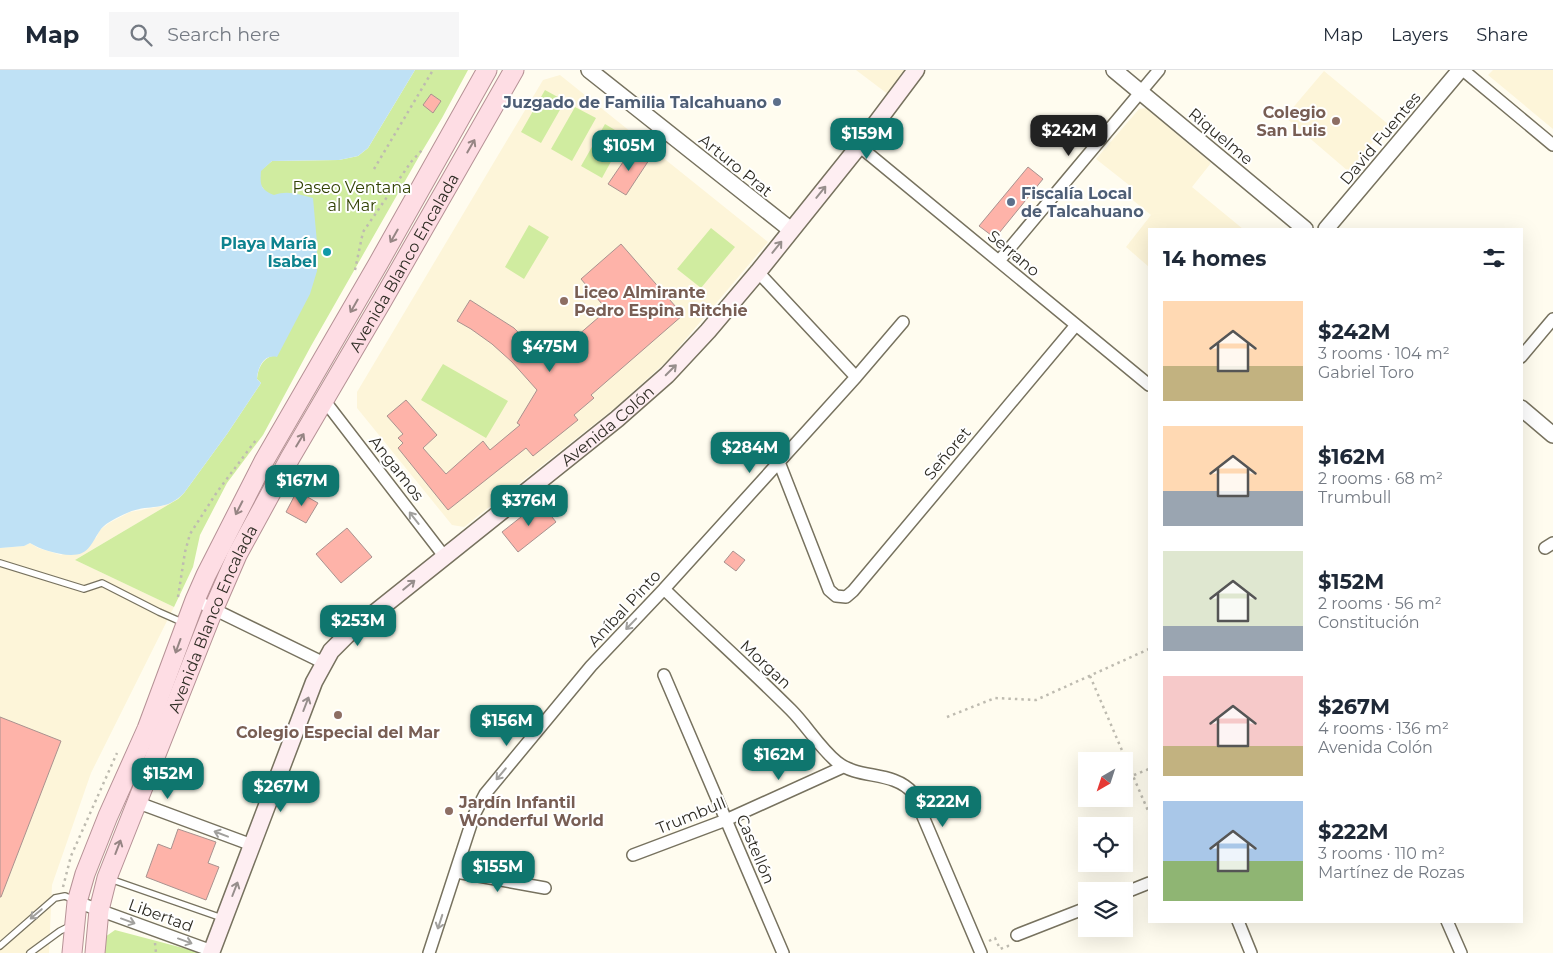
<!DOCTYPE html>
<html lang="en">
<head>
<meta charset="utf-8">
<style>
  :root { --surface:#fff; --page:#f6f6f7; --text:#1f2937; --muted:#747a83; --line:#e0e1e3; --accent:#0f766e }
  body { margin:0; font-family:Montserrat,sans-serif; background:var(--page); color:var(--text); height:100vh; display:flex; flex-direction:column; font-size:19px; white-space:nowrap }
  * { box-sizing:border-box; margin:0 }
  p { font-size:16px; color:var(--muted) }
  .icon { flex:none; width:28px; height:28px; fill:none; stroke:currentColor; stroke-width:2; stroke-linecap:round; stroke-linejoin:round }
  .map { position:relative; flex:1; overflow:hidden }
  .sheet { position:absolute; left:1148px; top:158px; width:375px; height:695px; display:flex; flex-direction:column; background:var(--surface); border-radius:0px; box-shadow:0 5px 20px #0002 }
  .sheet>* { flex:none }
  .needle { width:32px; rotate:219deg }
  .buttons { position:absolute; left:1078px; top:682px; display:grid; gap:10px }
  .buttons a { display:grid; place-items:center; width:55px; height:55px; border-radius:0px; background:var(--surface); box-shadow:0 5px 20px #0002; font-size:25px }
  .price { position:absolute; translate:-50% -42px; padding:0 11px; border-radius:10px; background:var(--accent); color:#fff; font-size:16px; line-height:32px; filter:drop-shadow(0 1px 2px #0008) }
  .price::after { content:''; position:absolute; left:50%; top:30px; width:15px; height:11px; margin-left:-8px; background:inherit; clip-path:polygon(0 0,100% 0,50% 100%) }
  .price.current { background:#222; color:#fff }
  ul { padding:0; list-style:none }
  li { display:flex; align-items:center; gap:15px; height:125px; padding:0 15px }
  li span { display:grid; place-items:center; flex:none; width:140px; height:100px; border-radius:0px; color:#555 }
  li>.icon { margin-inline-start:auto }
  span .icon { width:60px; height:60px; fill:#fffc; stroke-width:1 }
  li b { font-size:21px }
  h2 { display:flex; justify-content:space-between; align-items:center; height:60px; padding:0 15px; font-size:21px }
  header { display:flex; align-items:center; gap:30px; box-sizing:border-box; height:70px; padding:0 25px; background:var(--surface); border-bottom:1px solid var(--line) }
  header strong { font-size:24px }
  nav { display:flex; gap:28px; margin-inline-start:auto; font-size:18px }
  .search { width:350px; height:45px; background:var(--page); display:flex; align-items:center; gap:12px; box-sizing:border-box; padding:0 18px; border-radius:0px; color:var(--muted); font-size:19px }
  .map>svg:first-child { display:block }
  .built { fill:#fdf5d9 }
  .green { fill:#d0eca0 }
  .water { fill:#bfe1f5 }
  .building { fill:#feb3a9; stroke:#a9928f }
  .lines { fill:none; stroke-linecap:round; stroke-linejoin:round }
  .service-casing { stroke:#77725f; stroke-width:8 }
  .minor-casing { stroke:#77725f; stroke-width:14 }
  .tertiary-casing { stroke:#77725f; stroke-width:18 }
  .secondary-casing { stroke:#77725f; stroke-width:19 }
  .primary-casing { stroke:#b59195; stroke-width:21 }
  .path { stroke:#bebbb0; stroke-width:2.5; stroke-dasharray:2.5 4; stroke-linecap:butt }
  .service { stroke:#fff; stroke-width:5.5 }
  .minor { stroke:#fff; stroke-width:11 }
  .tertiary { stroke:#fff; stroke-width:15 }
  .secondary { stroke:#feeef2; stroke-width:16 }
  .primary { stroke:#fedde4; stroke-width:19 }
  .oneway { stroke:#968584 }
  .oneway2 { stroke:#968e8c }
  .oneway3 { stroke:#a1a09d }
  .service-dot { fill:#5c6f8a; stroke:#fff; stroke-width:2 }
  .education-dot { fill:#8d6e63; stroke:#fff; stroke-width:2 }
  .culture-dot { fill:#0f9aa8; stroke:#fff; stroke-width:2 }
  .labels { text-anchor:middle; stroke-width:4; stroke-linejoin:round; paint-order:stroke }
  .service-label { font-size:16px; font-weight:bold; fill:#4e5e75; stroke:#fff; text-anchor:end }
  .education-label { font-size:16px; font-weight:bold; fill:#785e54; stroke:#fff; text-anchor:start }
  .street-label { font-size:16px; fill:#2f2d25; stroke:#fff }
  .park-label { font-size:16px; fill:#324204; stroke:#fff }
  .culture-label { font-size:16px; font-weight:bold; fill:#0d838f; stroke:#fff; text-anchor:end }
</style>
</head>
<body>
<header>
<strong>Map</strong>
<div class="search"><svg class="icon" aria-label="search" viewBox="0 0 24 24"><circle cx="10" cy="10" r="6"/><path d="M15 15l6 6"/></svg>Search here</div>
<nav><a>Map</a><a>Layers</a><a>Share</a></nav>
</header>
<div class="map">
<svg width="1553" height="883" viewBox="0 0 1553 883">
  <rect width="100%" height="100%" fill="#fffcef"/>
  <path class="built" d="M856 0H908L889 25Z
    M1493 0H1553V59L1488 5Z
    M1324 1 1388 54 1348 101 1285 47Z
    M560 5 768 172 668 290 616 337 464 457 452 455 357 338V322L543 10Z
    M1146 38 1211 93 1192 117 1243 159H1149V197L1126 177 1151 145 1123 122 1129 115 1096 89 1139 39Z
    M178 429 75 490 174 537 91 703 52 815 49 883H0V478L24 476 30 473 38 478 61 485 96 468 100 460 109 453 130 442 163 436Z"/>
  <path class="green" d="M415 0H468L442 48 421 83 311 276 263 365 227 413 200 465 193 497 174 537 75 490 178 429 184 423 227 364 261 313 257 309C258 299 262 289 272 286L308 226 265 121 260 114V101L272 91 339 90 358 86 368 78Z
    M545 20 565 31 541 73 521 62Z
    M575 37 596 48 572 91 551 79Z
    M605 54 625 66 602 108 581 96Z
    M529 155 549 167 524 209 505 197Z
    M711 158 735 177 701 218 677 199Z
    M443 294 508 331 486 368 421 330Z
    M115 860 202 883H104L105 867Z"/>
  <path class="water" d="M0 0H415L368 78 358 86 339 90 272 91 261 101C260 115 260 119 274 125 287 120 299 124 313 128L317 173V201L310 224 277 287C263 284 258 298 257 309L261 313 227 364 184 423C165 443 148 433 127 443 118 447 107 452 101 459 95 467 91 479 82 483 69 489 41 480 30 473L24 476 0 478Z"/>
  <path class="building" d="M431 24 441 31 433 43 423 35Z
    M632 79 649 90 626 125 608 114Z
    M1028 97 1043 109 995 168 979 156Z
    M621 174 683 245 591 325 594 328 574 345 578 350 533 386 526 378 448 440 398 378 403 373 398 368 403 364 387 346 406 330 437 365 423 378 446 404 483 371 490 380 520 355 517 353 537 320 512 292 492 274 471 259 457 251 470 230 514 258 547 292 607 240 581 209Z
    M297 421 318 433 306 453 286 442Z
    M540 432 556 452 518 482 502 462Z
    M347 458 372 487 341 513 316 484Z
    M733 481 745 490 736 501 724 492Z
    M0 647 61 671 1 827H0Z
    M178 759 216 772 208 793 219 797 206 830 146 807 158 774 171 779Z"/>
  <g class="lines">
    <defs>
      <path id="service" d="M0 493 84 519 102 513 159 542 184 553
        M110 809 222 848
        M0 876 55 828 65 826 76 831
        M30 883 60 861 72 855"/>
      <path id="minor" d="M1463 0 1553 75
        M859 76 1149 315
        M999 191 1159 0
        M758 202 856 307
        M1521 287 1553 249
        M324 330 444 486
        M779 392 829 520 836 526 846 527 853 521 1076 255
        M1545 478 1553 473
        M664 519C706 560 750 599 791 640 807 656 819 677 837 692 859 710 893 700 913 723L981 883
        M195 530 324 593
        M664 605 783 883
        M136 732 252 775
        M633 785 726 750 843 697
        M456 802 545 818
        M1124 823 1149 813
        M77 832 212 881
        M1238 851 1251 883
        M1447 851 1461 883
        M1017 865 1086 838
        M429 883 474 745 485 724 591 596 664 519 856 307 903 252"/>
      <path id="tertiary" d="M589 0 791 160
        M1114 0 1305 159
        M1326 159 1460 0
        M1521 338 1553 365"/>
      <g id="secondary">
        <path id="s1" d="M211 883 314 612 331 581 347 565 617 349 667 305 708 261 758 202 859 76 916 0"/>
      </g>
      <g id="primary">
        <path d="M72 883 77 832 85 804 108 746 147 659 195 530 206 505 264 391 378 194 487 0"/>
        <path id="s2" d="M95 883 99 840 107 808 214 538 237 485 290 388 382 231 514 0"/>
      </g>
    </defs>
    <use href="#service" class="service-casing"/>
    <use href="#minor" class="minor-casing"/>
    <use href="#tertiary" class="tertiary-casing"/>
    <use href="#secondary" class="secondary-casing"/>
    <use href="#primary" class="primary-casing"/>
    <path class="path" d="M374 99 433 0
      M355 200 363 162 411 92 422 80
      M178 527 185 482 190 464 217 422 256 370
      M1090 606 1149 743
      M947 647 995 628 1036 630 1149 579
      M1134 705 1149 699
      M63 817 71 786 117 683
      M989 871 995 868 1000 879 1008 876 1007 873
      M155 873 156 883"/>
    <use href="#service" class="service"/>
    <use href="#minor" class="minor"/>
    <use href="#tertiary" class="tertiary"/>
    <use href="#secondary" class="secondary"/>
    <use href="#primary" class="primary"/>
  </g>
  <defs><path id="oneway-shaft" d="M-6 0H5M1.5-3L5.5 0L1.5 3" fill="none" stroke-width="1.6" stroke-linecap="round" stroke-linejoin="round" transform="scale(1.25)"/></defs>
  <g class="oneway">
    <use href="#oneway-shaft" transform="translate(471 76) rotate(-60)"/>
    <use href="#oneway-shaft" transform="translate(394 166) rotate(120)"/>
    <use href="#oneway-shaft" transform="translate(354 236) rotate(120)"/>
    <use href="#oneway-shaft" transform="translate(300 370) rotate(-59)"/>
    <use href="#oneway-shaft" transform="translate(239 438) rotate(117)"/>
    <use href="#oneway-shaft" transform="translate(178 576) rotate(110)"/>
    <use href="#oneway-shaft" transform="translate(118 777) rotate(-69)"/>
  </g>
  <g class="oneway2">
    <use href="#oneway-shaft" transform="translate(821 122) rotate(-51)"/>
    <use href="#oneway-shaft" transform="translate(777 177) rotate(-51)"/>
    <use href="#oneway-shaft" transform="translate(671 300) rotate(-45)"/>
    <use href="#oneway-shaft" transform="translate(409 515) rotate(-39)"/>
    <use href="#oneway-shaft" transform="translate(306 634) rotate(-69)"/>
    <use href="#oneway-shaft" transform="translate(235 819) rotate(-69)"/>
  </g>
  <g class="oneway3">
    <use href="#oneway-shaft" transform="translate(414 448) rotate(-128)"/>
    <use href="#oneway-shaft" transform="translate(631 554) rotate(134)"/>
    <use href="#oneway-shaft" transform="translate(501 704) rotate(130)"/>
    <use href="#oneway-shaft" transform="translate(221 764) rotate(-159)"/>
    <use href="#oneway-shaft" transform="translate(36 844) rotate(140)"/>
    <use href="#oneway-shaft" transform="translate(128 851) rotate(20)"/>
    <use href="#oneway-shaft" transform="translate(440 852) rotate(108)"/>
    <use href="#oneway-shaft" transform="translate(185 871) rotate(20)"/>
  </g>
  <g class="service-dot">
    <circle cx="777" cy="32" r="5"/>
    <circle cx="1011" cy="132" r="5"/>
  </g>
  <g class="education-dot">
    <circle cx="1336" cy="51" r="5"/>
    <circle cx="564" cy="231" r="5"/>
    <circle cx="338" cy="645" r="5"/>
    <circle cx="449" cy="741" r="5"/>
  </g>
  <circle class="culture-dot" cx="327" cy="182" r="5"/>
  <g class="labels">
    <g class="service-label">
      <text x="767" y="38">Juzgado de Familia Talcahuano</text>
      <text x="1021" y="129" text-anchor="start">Fiscalía Local<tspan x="1021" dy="18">de Talcahuano</tspan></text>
    </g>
    <g class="education-label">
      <text x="1326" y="48" text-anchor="end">Colegio<tspan x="1326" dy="18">San Luis</tspan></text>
      <text x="574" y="228">Liceo Almirante<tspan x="574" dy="18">Pedro Espina Ritchie</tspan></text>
      <text x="338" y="668" text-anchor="middle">Colegio Especial del Mar</text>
      <text x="459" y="738">Jardín Infantil<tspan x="459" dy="18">Wonderful World</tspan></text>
    </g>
    <g class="street-label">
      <text transform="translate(1221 66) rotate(40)" y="6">Riquelme</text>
      <text transform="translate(1380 68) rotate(-50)" y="6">David Fuentes</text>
      <text transform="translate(736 95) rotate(39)" y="6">Arturo Prat</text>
      <text transform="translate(1014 183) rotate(40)" y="6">Serrano</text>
      <text dy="6" stroke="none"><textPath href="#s2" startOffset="761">Avenida Blanco Encalada</textPath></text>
      <text dy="6" stroke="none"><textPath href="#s1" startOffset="682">Avenida Colón</textPath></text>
      <text transform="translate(947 383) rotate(-50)" y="6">Señoret</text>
      <text transform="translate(397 398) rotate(52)" y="6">Angamos</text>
      <text transform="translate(624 538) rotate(-47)" y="6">Aníbal Pinto</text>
      <text dy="6" stroke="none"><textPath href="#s2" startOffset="356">Avenida Blanco Encalada</textPath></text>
      <text transform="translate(766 594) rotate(43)" y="6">Morgan</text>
      <text transform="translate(691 745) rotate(-22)" y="6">Trumbull</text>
      <text transform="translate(756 779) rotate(67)" y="6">Castellón</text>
      <text transform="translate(161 845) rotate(20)" y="6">Libertad</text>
    </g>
    <g class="park-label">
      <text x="352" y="123">Paseo Ventana<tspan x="352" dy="18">al Mar</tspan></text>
    </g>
    <g class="culture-label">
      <text x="317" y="179">Playa María<tspan x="317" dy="18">Isabel</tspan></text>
    </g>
  </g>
</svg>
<div class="buttons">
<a><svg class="needle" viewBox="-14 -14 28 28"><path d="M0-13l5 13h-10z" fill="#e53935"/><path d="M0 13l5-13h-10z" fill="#747a83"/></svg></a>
<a><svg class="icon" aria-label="locate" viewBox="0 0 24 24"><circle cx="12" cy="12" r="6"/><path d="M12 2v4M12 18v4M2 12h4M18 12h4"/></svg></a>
<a><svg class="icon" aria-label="layers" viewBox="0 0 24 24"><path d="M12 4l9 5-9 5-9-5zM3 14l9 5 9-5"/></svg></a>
</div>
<b class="price current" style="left:1069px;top:87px">$242M</b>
<b class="price" style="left:867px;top:90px">$159M</b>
<b class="price" style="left:629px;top:102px">$105M</b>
<b class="price" style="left:550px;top:303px">$475M</b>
<b class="price" style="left:750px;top:404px">$284M</b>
<b class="price" style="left:302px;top:437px">$167M</b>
<b class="price" style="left:529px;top:457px">$376M</b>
<b class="price" style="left:358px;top:577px">$253M</b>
<b class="price" style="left:507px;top:677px">$156M</b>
<b class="price" style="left:779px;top:711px">$162M</b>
<b class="price" style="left:168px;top:730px">$152M</b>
<b class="price" style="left:281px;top:743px">$267M</b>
<b class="price" style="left:943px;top:758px">$222M</b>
<b class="price" style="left:498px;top:823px">$155M</b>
<section class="sheet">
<h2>14 homes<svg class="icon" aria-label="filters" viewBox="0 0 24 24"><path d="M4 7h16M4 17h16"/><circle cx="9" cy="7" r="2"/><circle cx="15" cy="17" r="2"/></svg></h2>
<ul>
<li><span style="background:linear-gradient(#ffd9b3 65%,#c2b280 0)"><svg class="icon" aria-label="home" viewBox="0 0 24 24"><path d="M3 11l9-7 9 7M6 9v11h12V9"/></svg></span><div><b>$242M</b><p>3 rooms · 104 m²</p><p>Gabriel Toro</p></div></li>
<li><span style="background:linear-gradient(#ffd9b3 65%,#9aa5b1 0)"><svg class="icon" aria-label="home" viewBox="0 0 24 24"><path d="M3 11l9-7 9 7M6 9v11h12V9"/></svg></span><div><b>$162M</b><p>2 rooms · 68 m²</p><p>Trumbull</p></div></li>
<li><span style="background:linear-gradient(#dfe7d0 75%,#9aa5b1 0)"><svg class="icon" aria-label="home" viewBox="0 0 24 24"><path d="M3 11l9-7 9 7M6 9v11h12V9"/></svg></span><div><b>$152M</b><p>2 rooms · 56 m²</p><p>Constitución</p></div></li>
<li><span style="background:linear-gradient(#f6c9c9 70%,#c2b280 0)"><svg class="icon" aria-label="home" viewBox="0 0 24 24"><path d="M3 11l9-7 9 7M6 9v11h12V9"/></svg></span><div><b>$267M</b><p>4 rooms · 136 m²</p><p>Avenida Colón</p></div></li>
<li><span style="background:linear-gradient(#a9c7e8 60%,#8fb573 0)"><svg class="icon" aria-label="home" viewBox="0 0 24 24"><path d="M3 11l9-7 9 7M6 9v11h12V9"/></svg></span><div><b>$222M</b><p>3 rooms · 110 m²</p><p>Martínez de Rozas</p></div></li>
</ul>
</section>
</div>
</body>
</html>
